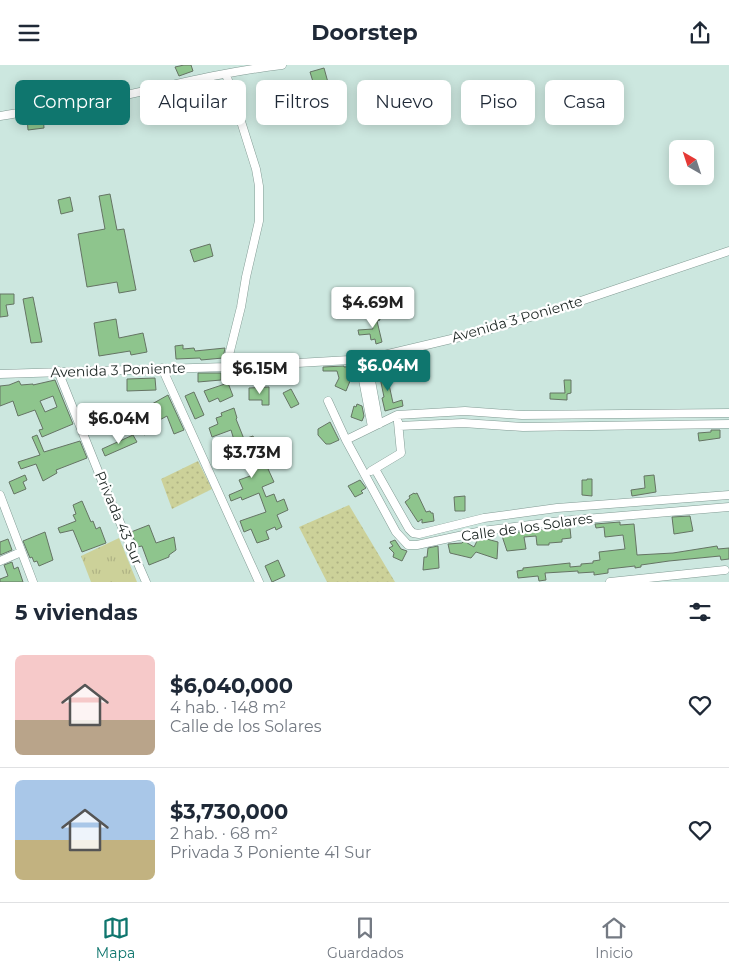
<!DOCTYPE html>
<html lang="es">
<head>
<meta charset="utf-8">
<style>
  :root { --surface:#fff; --page:#f2f2f3; --text:#1f2937; --muted:#747a83; --line:#e0e1e3; --accent:#0f766e }
  body { margin:0; font-family:Montserrat,sans-serif; background:var(--page); color:var(--text); height:100vh; display:flex; flex-direction:column; font-size:19px; white-space:nowrap }
  * { box-sizing:border-box; margin:0 }
  p { font-size:16px; color:var(--muted) }
  .icon { flex:none; width:28px; height:28px; fill:none; stroke:currentColor; stroke-width:2; stroke-linecap:round; stroke-linejoin:round }
  .map { position:relative; height:517px; overflow:hidden }
  .side { display:flex; flex-direction:column; background:var(--surface); flex:1 }
  .side>* { flex:none }
  .top-card { position:absolute; left:15px; top:15px; width:700px; height:45px; display:flex; gap:10px }
  .needle { width:32px; rotate:321deg }
  .tools { position:absolute; left:669px; top:75px; display:grid; gap:10px }
  .tools a { display:grid; place-items:center; width:45px; height:45px; border-radius:8px; background:var(--surface); box-shadow:0 2px 12px #0003; font-size:25px }
  .price { position:absolute; translate:-50% -42px; padding:0 11px; border-radius:5px; background:#fff; color:#222; font-size:16px; line-height:32px; filter:drop-shadow(0 1px 2px #0008) }
  .price::after { content:''; position:absolute; left:50%; top:30px; width:15px; height:11px; margin-left:-8px; background:inherit; clip-path:polygon(0 0,100% 0,50% 100%) }
  .price.active { background:var(--accent); color:#fff }
  ul { padding:0; list-style:none }
  li { display:flex; align-items:center; gap:15px; height:125px; padding:0 15px }
  li+li { border-top:1px solid var(--line) }
  li span { display:grid; place-items:center; flex:none; width:140px; height:100px; border-radius:8px; color:#555 }
  li>.icon { margin-inline-start:auto }
  span .icon { width:60px; height:60px; fill:#fffc; stroke-width:1 }
  li b { font-size:21px }
  h2 { display:flex; justify-content:space-between; align-items:center; height:60px; padding:0 15px; font-size:21px }
  .chip { padding:0 18px; border-radius:8px; background:var(--surface); box-shadow:0 2px 12px #0003; font-size:18px; line-height:45px }
  .chip.active { background:var(--accent); color:#fff }
  header { display:flex; justify-content:space-between; align-items:center; height:65px; padding:0 15px; background:var(--surface); font-size:22px; font-weight:700 }
  .dock { display:flex; justify-content:space-around; align-items:center; height:70px; border-top:1px solid var(--line); background:var(--surface); font-size:14px; color:var(--muted) }
  .dock a { display:grid; justify-items:center; gap:2px }
  .dock .active { color:var(--accent) }
  .map>svg:first-child { display:block }
  .grass { fill:url(#grass-dots) }
  .park { fill:url(#park-tufts) }
  .building { fill:#8ec58d; stroke:#657464; fill-rule:evenodd }
  .lines { fill:none; stroke-linecap:round; stroke-linejoin:round }
  .street-casing { stroke:#829b94; stroke-width:9 }
  .street { stroke:#fff; stroke-width:8 }
  .labels { text-anchor:middle; stroke-width:4.5; stroke-linejoin:round; paint-order:stroke }
  .street-label { font-size:14px; fill:#1b2522; stroke:#fff }
</style>
</head>
<body>
<header><svg class="icon" aria-label="menu" viewBox="0 0 24 24"><path d="M4 6h16M4 12h16M4 18h16"/></svg>Doorstep<svg class="icon" aria-label="share" viewBox="0 0 24 24"><path d="M12 15V3M7 8l5-5 5 5M5 13v7h14v-7"/></svg></header>
<div class="map">
<svg width="729" height="517" viewBox="0 0 729 517">
  <defs>
    <pattern id="grass-dots" width="8" height="8" patternUnits="userSpaceOnUse" patternTransform="scale(1.25)"><rect width="8" height="8" fill="#ccd199"/><path d="M2 2h.1M6 6h.1" fill="none" stroke="#afb384" stroke-width="1.8" stroke-linecap="round"/></pattern>
    <pattern id="park-tufts" width="24" height="20" patternUnits="userSpaceOnUse" patternTransform="scale(1.25)"><rect width="24" height="20" fill="#ccd199"/><path d="M3 7l-1-3M5 7V3M7 7l1-3M15 17l-1-3M17 17v-4M19 17l1-3" fill="none" stroke="#afb384"/></pattern>
  </defs>
  <rect width="100%" height="100%" fill="#cce7df"/>
  <path class="grass" d="M198 396 212 424 172 444 161 414Z
    M349 440 395 517H327L299 462Z"/>
  <path class="park" d="M119 473 137 517H91L81 491Z"/>
  <path class="building" d="M184 0H191L193 6 179 11 175 2Z
    M324 3 332 32 323 35 318 19 314 20 310 7Z
    M43 50 44 63 28 65 27 52Z
    M110 129 117 165 124 164 136 225 119 228 117 217 87 222 78 169 105 164 99 131Z
    M70 132 73 146 61 149 58 135Z
    M210 179 213 191 194 197 190 185Z
    M0 229H14V239L6 240 8 251 0 252Z
    M33 232 42 277 31 278 23 234Z
    M378 248 380 255 377 256 382 277 376 279 375 274 371 275 370 269 359 270 358 265 373 264 370 253 372 252 371 249Z
    M116 254 119 273 143 268 147 287 131 290 130 286 99 291 94 258Z
    M183 280V284L194 283 195 286 225 283 223 293 201 295 200 293 176 294 175 281Z
    M344 301V302L355 301 356 309 351 310 352 311 346 326 335 321 339 313 337 306H323V302Z
    M385 301 393 338 402 335 403 341 385 346 382 333 384 332 378 303Z
    M198 308H221V315L198 317Z
    M155 313 156 325 127 326V314Z
    M55 315 73 359 42 372 39 365 43 364 35 345 18 351 13 336 0 341V321L9 320 19 316 21 320 33 319V320ZM53 331 57 342 45 347 40 336Z
    M564 315H571V328L567 329V335L550 334V328H565Z
    M228 318 233 331 220 337 218 333 209 337 204 326Z
    M269 322V340H262V335H249V323Z
    M291 324 299 339 291 343 283 328Z
    M194 327 204 350 195 354 185 331Z
    M168 330 184 365 174 369 167 351 152 359 155 364 144 370 137 356 141 354 139 351 154 343 152 339Z
    M357 339 362 341 364 351 362 356 351 352 354 341 356 342Z
    M234 343 237 353 236 354 244 374 253 371 274 417 262 422 266 432 274 429 277 437 284 434 288 445 277 450 282 462 276 465 275 462 266 466 269 474 257 478 251 464 244 467 240 456 266 447 259 428 242 435 241 432 231 436 229 430 243 424 239 415 253 410V407L243 382 237 385 231 365 212 372 209 363 218 359 216 353 222 351 221 348Z
    M330 357 339 375 330 379H326L318 370V364Z
    M711 365H720V373L699 376 698 368 711 367Z
    M37 370 44 387 80 376 87 393 56 405 57 408 43 416 36 399 21 404 18 397 40 390 32 372Z
    M133 370 137 377 105 391 102 384Z
    M25 410 27 415 23 417 26 424 14 429 9 417Z
    M654 410 656 427 632 431 631 425 645 423 644 411Z
    M587 414H592V431L582 430V415H587Z
    M360 415 366 423 361 426 363 428 355 432 348 421Z
    M414 428 415 429 417 428 426 447 430 446 431 448H433L434 456 422 458V454L418 457 405 437 410 433 409 431Z
    M465 431V446H455L454 432Z
    M82 436 91 457 93 456 96 464 100 462 106 478 82 487 73 465 60 468 58 463 76 456 73 450 76 449 73 440Z
    M690 451 693 466 674 469 672 452Z
    M620 457V460L634 459 637 490 673 488 717 481 718 484 729 483V494L721 495 720 491 669 496 641 500V502L635 503V501L608 504V508L594 510V507L578 508V506L545 508 546 515 539 516 538 511 518 513 517 506 523 505V503L570 498V502L581 501V499L593 498V496L600 495 599 487 625 484 623 470 605 472 604 462 596 463 595 459Z
    M149 460 156 478 174 472 176 485 169 490V492L149 500 142 481 137 482 131 467Z
    M570 463 571 473 562 474V477L549 478V480H537L536 471 524 472 526 484 507 486 503 474 502 469 546 464V465Z
    M45 467 53 495 39 501 37 496 34 497 32 492 30 493 23 476Z
    M479 472 498 477 497 494 476 487 471 493 450 488 448 479 462 478 464 476 474 482Z
    M8 474 12 485 0 490V477Z
    M395 475 401 484 407 486 402 496 393 492 394 488 389 483 393 481 390 477Z
    M438 481 439 503 423 505 424 492H427L428 483Z
    M278 495 285 511 272 517 265 501Z
    M12 497 14 504 18 502 23 517H0V514L8 511 4 500Z"/>
  <g class="lines">
    <defs>
      <path id="street" d="M0 51C34 45 69 42 102 35 162 23 221 7 282 0
        M359 294 372 362
        M367 294 379 359
        M226 302 241 242 246 212 259 156V121L256 104 226 9
        M162 303 259 517
        M58 306 102 416 146 517
        M0 309 226 302 367 294 481 267 560 243 729 186
        M328 336 346 375 396 467 408 480H417L482 466 561 456 729 442
        M399 361 463 358 523 362 729 359
        M346 375 397 350 465 346 522 350 729 348
        M375 404 409 464 413 468 419 469 484 453 557 443 729 430
        M371 406 401 388 398 357
        M0 430 33 517
        M0 496 21 487
        M610 517 725 505"/>
    </defs>
    <use href="#street" class="street-casing"/>
    <use href="#street" class="street"/>
  </g>
  <g class="labels">
    <g class="street-label">
      <text transform="translate(517 254) rotate(-16)" y="5">Avenida 3 Poniente</text>
      <text transform="translate(118 305) rotate(-2)" y="5">Avenida 3 Poniente</text>
      <text transform="translate(119 453) rotate(67)" y="5">Privada 43 Sur</text>
      <text transform="translate(527 462) rotate(-8)" y="5">Calle de los Solares</text>
    </g>
  </g>
</svg>
<div class="tools">
<a><svg class="needle" viewBox="-14 -14 28 28"><path d="M0-13l5 13h-10z" fill="#e53935"/><path d="M0 13l5-13h-10z" fill="#747a83"/></svg></a>
</div>
<b class="price" style="left:373px;top:264px">$4.69M</b>
<b class="price active" style="left:388px;top:327px">$6.04M</b>
<b class="price" style="left:260px;top:330px">$6.15M</b>
<b class="price" style="left:119px;top:380px">$6.04M</b>
<b class="price" style="left:252px;top:414px">$3.73M</b>
<div class="top-card">
<a class="chip active">Comprar</a>
<a class="chip">Alquilar</a>
<a class="chip">Filtros</a>
<a class="chip">Nuevo</a>
<a class="chip">Piso</a>
<a class="chip">Casa</a>
</div>
</div>
<section class="side">
<h2>5 viviendas<svg class="icon" aria-label="filters" viewBox="0 0 24 24"><path d="M4 7h16M4 17h16"/><circle cx="9" cy="7" r="2"/><circle cx="15" cy="17" r="2"/></svg></h2>
<ul>
<li><span style="background:linear-gradient(#f6c9c9 65%,#b9a48a 0)"><svg class="icon" aria-label="home" viewBox="0 0 24 24"><path d="M3 11l9-7 9 7M6 9v11h12V9"/></svg></span><div><b>$6,040,000</b><p>4 hab. · 148 m²</p><p>Calle de los Solares</p></div><svg class="icon" aria-label="heart" viewBox="0 0 24 24"><path d="M12 20l-8-8c-3-5 5-10 8-4 3-6 11-1 8 4z"/></svg></li>
<li><span style="background:linear-gradient(#a9c7e8 60%,#c2b280 0)"><svg class="icon" aria-label="home" viewBox="0 0 24 24"><path d="M3 11l9-7 9 7M6 9v11h12V9"/></svg></span><div><b>$3,730,000</b><p>2 hab. · 68 m²</p><p>Privada 3 Poniente 41 Sur</p></div><svg class="icon" aria-label="heart" viewBox="0 0 24 24"><path d="M12 20l-8-8c-3-5 5-10 8-4 3-6 11-1 8 4z"/></svg></li>
</ul>
</section>
<nav class="dock">
<a class="active"><svg class="icon" aria-label="map" viewBox="0 0 24 24"><path d="M3 6l6-2 6 2 6-2v14l-6 2-6-2-6 2zM9 4v14M15 6v14"/></svg>Mapa</a>
<a><svg class="icon" aria-label="saved" viewBox="0 0 24 24"><path d="M7 4h10v16l-5-4-5 4z"/></svg>Guardados</a>
<a><svg class="icon" aria-label="home" viewBox="0 0 24 24"><path d="M3 11l9-7 9 7M6 9v11h12V9"/></svg>Inicio</a>
</nav>
</body>
</html>
